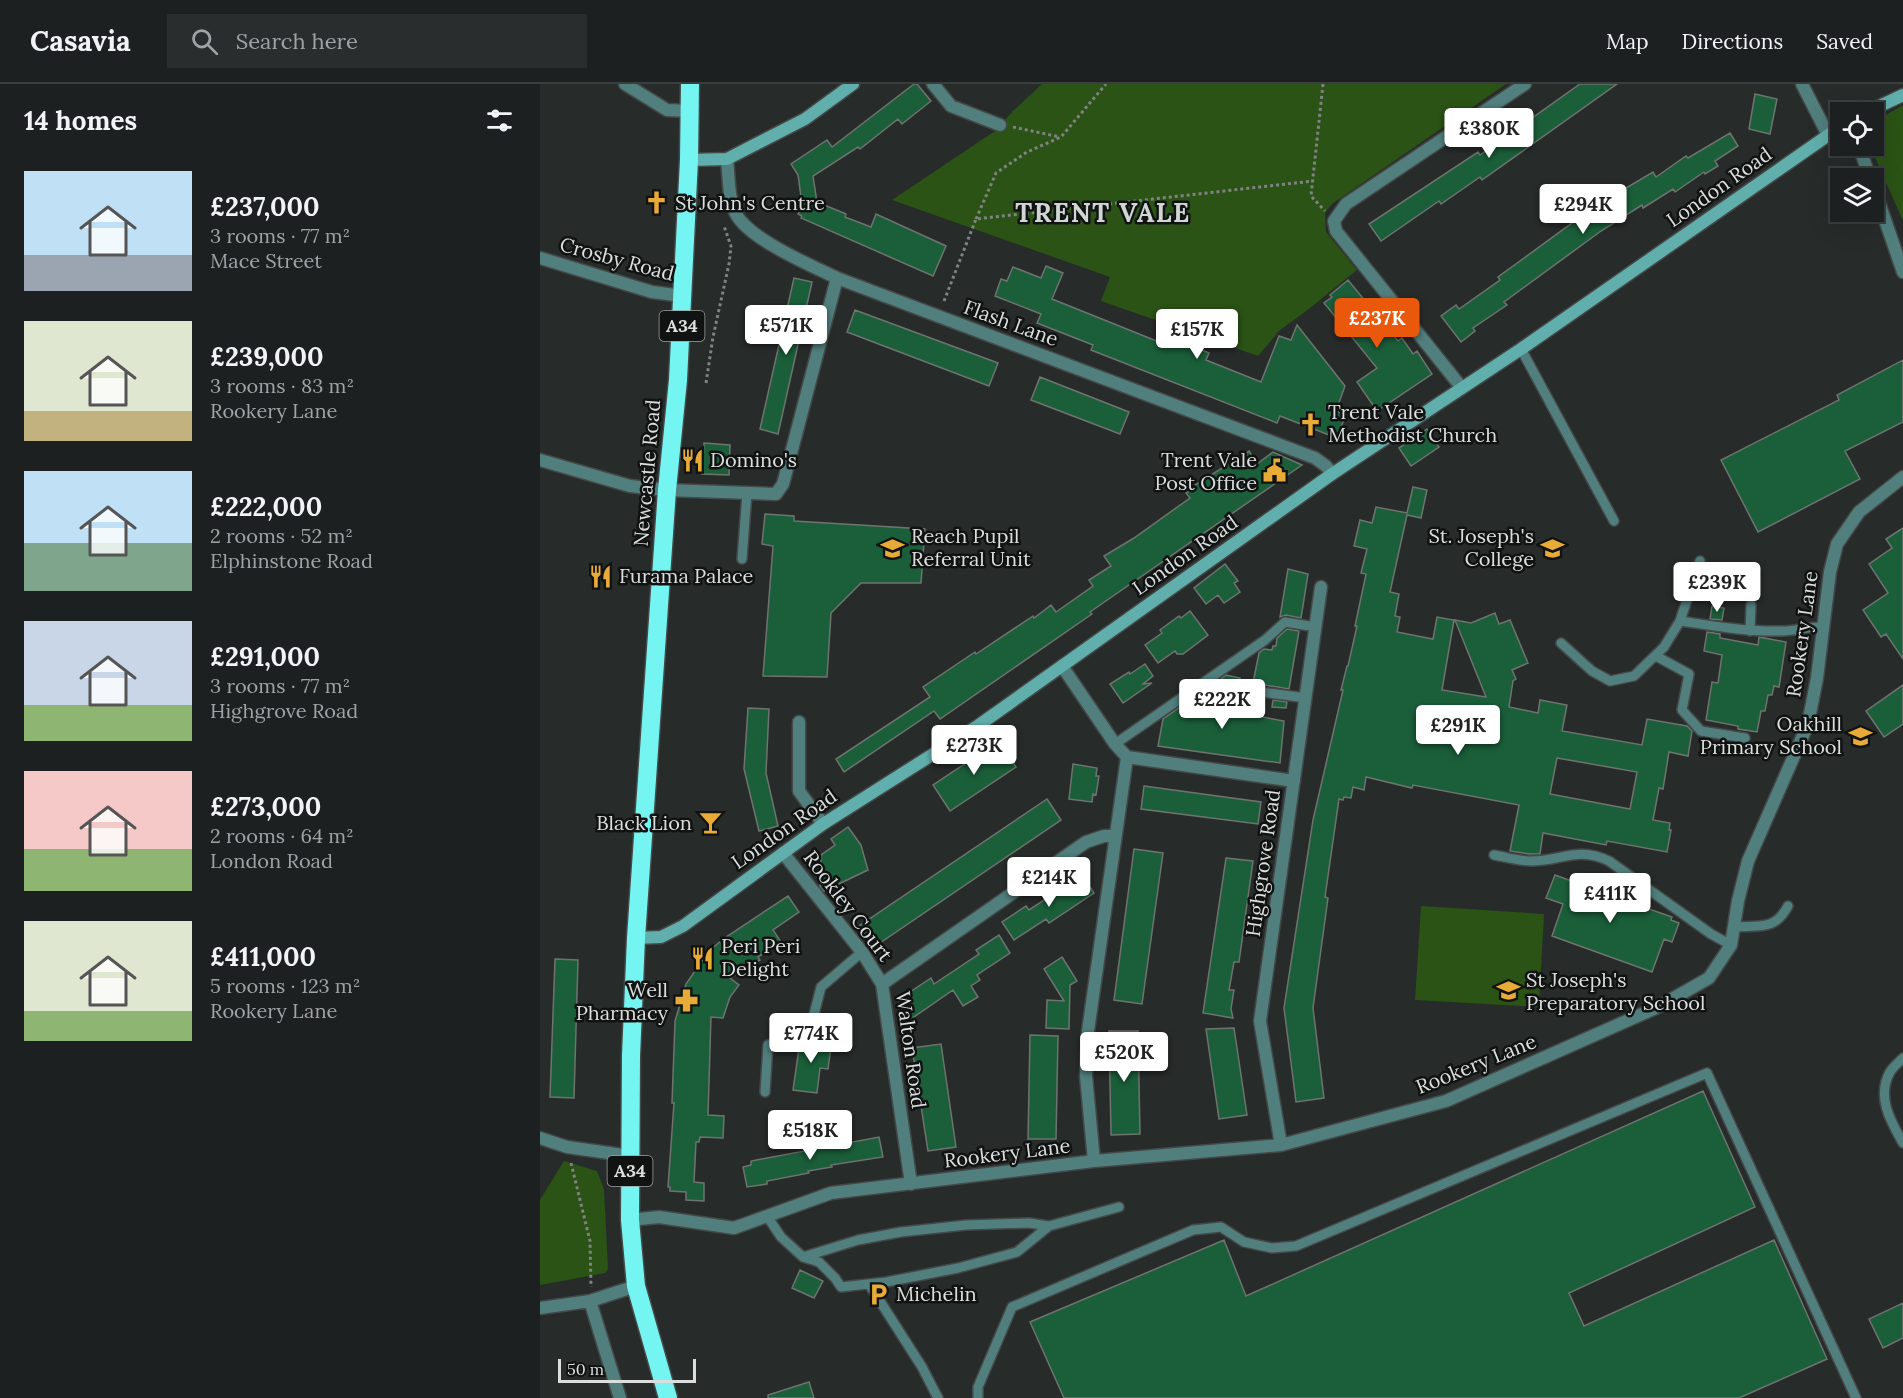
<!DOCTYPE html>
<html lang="en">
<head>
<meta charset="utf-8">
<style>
  :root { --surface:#1d2020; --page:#2a2d2d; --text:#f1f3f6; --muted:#a0a3a5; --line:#3b3e3e; --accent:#ea580c }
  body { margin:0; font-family:Lora,serif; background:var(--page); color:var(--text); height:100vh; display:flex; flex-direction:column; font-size:22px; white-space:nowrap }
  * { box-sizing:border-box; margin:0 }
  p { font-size:20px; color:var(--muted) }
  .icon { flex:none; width:33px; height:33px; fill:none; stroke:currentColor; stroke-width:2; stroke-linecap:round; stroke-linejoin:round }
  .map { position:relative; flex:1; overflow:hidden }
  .sheet { display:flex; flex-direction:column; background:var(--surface); width:540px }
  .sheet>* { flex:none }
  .fabs { position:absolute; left:1290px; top:18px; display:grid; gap:12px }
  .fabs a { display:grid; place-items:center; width:54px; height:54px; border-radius:0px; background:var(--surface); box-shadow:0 6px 24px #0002,0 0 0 2px var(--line); font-size:30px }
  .scale { position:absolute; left:18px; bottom:15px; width:138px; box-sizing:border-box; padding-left:6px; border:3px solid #dbdedd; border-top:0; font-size:16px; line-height:21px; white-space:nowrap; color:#dbdedd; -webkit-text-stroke:4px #111313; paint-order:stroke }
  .price { position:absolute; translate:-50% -51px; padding:0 14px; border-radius:6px; background:#fff; color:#222; font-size:20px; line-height:39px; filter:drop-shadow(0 2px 3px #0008) }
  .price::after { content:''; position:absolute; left:50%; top:36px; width:18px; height:14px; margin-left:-9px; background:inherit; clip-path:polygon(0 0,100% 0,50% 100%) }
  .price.selected { background:var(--accent); color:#fff }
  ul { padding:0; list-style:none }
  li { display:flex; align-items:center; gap:18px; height:150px; padding:0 24px }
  li span { display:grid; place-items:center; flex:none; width:168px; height:120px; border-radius:0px; color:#555 }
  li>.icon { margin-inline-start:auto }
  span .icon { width:72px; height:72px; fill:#fffc; stroke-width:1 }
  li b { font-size:26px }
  h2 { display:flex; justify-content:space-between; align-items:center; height:72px; padding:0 24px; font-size:26px }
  header { display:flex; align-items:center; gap:36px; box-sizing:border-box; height:84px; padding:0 30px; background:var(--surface); border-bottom:2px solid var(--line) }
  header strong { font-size:28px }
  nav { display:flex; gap:33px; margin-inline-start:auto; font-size:21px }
  .search { width:420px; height:54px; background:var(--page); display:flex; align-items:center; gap:15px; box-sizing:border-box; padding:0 21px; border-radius:0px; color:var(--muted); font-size:22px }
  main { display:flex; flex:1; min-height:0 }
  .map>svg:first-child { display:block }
  .green { fill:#2b5315 }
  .building { fill:#1b5f3a; stroke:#6f7370; stroke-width:1.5; fill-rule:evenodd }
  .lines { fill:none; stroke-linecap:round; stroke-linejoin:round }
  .lane-casing { stroke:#444847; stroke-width:12 }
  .street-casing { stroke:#444847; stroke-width:15 }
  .secondary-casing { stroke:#444847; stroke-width:15 }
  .highway-casing { stroke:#444847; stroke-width:21 }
  .path { stroke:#7f8382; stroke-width:3; stroke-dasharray:3 3; stroke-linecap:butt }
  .lane { stroke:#507f7d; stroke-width:9 }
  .street { stroke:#507f7d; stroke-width:12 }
  .secondary { stroke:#60afac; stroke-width:12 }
  .highway { stroke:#75f5f2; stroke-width:18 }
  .labels { text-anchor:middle; stroke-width:5; stroke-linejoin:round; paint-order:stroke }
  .shield { fill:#111313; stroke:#9ea1a0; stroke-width:1.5 }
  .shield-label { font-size:18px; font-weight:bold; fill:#dbdedd }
  .street-label { font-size:20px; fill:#dbdedd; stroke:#111313 }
  .poi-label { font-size:20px; fill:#dbdedd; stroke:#111313; text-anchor:start }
  .district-label { font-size:26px; font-weight:bold; letter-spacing:1.5px; fill:#d0d6d4; stroke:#111313 }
</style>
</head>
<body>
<header>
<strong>Casavia</strong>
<div class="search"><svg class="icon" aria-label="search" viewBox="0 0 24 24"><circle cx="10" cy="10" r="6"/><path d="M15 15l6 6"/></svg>Search here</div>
<nav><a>Map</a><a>Directions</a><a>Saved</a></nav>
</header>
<main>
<section class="sheet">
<h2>14 homes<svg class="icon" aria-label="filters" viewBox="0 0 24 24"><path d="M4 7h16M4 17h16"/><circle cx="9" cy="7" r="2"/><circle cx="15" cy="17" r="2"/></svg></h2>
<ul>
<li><span style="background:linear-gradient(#bfe0f5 70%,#9aa5b1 0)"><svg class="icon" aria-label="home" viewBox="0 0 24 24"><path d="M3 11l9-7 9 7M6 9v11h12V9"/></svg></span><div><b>£237,000</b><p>3 rooms · 77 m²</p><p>Mace Street</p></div></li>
<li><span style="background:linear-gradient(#dfe7d0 75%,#c2b280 0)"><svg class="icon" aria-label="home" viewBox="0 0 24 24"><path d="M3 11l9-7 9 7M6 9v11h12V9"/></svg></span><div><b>£239,000</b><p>3 rooms · 83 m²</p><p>Rookery Lane</p></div></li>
<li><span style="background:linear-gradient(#bfe0f5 60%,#7fa58c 0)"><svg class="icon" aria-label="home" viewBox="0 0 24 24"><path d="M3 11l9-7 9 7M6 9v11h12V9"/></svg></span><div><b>£222,000</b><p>2 rooms · 52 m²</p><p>Elphinstone Road</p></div></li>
<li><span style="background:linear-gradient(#c9d6e8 70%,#8fb573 0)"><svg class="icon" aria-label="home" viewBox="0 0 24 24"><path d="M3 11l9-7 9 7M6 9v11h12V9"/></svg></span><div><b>£291,000</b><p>3 rooms · 77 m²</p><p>Highgrove Road</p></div></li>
<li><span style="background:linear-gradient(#f6c9c9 65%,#8fb573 0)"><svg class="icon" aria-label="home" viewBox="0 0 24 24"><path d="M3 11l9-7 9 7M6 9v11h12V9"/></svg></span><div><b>£273,000</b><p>2 rooms · 64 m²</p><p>London Road</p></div></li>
<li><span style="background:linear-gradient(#dfe7d0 75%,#8fb573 0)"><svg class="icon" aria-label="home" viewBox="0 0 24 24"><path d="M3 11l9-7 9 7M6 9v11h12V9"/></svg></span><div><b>£411,000</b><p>5 rooms · 123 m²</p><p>Rookery Lane</p></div></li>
</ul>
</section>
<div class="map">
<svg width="1363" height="1314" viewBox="0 0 1363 1314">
  <rect width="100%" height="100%" fill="#272b2a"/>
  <path class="green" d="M502 0H966L792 120 785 129 786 148 817 186 765 228 740 246 718 272 561 217 570 193 352 116 455 47 473 27Z
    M1363 21V137L1330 62H1334V38Z
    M881 822 1004 830 999 923 875 916Z
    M24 1077 57 1087 64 1105 68 1185 65 1189 0 1201V1116Z"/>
  <path class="building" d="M374 0H377L391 17 362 40 358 35 320 65 318 63 273 92 277 118 306 130 305 133 331 143 336 130 406 162 393 192 261 134 262 132 258 130 262 120 258 91 251 80 287 56 292 63Z
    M1040 0H1077L942 96 940 93 901 120 899 117 841 157 829 140 938 68 940 71Z
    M1215 10 1237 15 1230 50 1209 45Z
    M1190 49 1198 62 1175 77 1178 82 1165 90 1164 88 1135 108 1133 105 1103 124 1102 121 1061 147 964 218 967 221 933 244 935 247 921 258 901 232 916 221 919 225 960 196 958 193 1054 123 1113 88 1116 93 1146 72 1148 74Z
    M506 182 523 189 512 215 629 262 632 254 669 269 666 276 721 298 739 252 751 256 757 241 805 302 796 327 806 330 797 354 740 332 737 339 551 266 553 261 497 239 501 230 455 212 461 195 467 197 473 183 501 194Z
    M254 194 272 198 238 350 220 345Z
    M808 196 858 257 862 254 873 270 877 267 892 290 837 327 817 298 837 284 784 219 792 213 790 211Z
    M315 226 458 279 449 302 307 248Z
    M1363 276V338L1305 367 1320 395 1218 448 1181 376 1299 316 1297 311Z
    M500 293 589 328 580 350 491 316Z
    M887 345 899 363 871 382 859 364Z
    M164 359 190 361 189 391 162 390Z
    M709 367 717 380 733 368 762 381 550 528 552 530 400 635 394 627 304 688 296 675 390 613 383 603 435 568 436 570 493 532 494 534 511 521 516 528 553 502 549 496 571 482 564 472 594 454 650 414 646 409 653 405 652 403Z
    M873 403 887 406 881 434 867 431 850 508 859 510 855 532 860 533 857 548 893 555 897 533 914 536 902 606 946 613 915 536 931 539 955 529 959 540 970 536 988 579 972 586 976 595 973 597 969 623 998 629 1000 616 1027 621 1022 647 1102 661 1107 635 1147 642 1152 647 1148 672 1129 668 1123 705 1119 704 1113 736 1130 739 1129 746H1131L1127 768 1067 757 1066 761 1003 749 1000 770H989L970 767 979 721 873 701 872 704 826 693 824 706 813 703 811 714 804 713 803 716 799 715 785 813 788 814 773 924 784 1014 756 1018 744 924 773 736 803 606H801L807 582H808L817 542H815L826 490 821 489 827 465 814 462 820 436 832 439 836 423 867 429ZM1017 674 1097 688 1090 725 1010 710Z
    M225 430 254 432V437L385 445 381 499H321L291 529 287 593 223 592 233 462 222 460Z
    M1363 444V575L1346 550 1341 553 1323 526 1348 509 1329 480 1352 464 1346 455Z
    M685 480 698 497 694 499 700 508 684 519 678 511 666 520 654 504Z
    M748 485 768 490 761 534 746 531 740 533Z
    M1172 522 1184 524 1182 536 1170 535Z
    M650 527 668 551 643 570H637L635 567 618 579 605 561 622 549 620 546 639 532 641 534Z
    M747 545 759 547 749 605 713 599 719 569 724 565 732 566 733 562H736L737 554Z
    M1167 548 1180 550V554L1218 561 1219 553 1246 558 1239 603 1234 602 1232 611H1228L1225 627H1221L1217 648 1198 645V642L1166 636 1172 598 1178 599 1182 571 1164 567Z
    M605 580 613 592 603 600 612 599 583 619 570 600 589 588 590 590Z
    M686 591 700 594V598L680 596Z
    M1363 601V640L1344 653 1326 627Z
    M663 607 698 612 695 628 744 637 740 679 618 662 623 635Z
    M733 616 747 618 746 624 732 623Z
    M208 624 229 625 226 689 238 742 219 747 204 685Z
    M459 657 476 683 410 727 393 701Z
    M533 680 557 684 556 692H559L556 711 553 710 552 718 529 715Z
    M604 702 721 718 718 740 601 725Z
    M507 715 521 736 334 863 319 842Z
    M308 743 321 761 328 786 284 807 280 803 281 771 295 761 291 755Z
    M594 765 623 769 602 920 574 916Z
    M686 774 713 777 699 878H694L689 906H694L691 925 693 934 663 929Z
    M542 791 554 809 509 839 506 835 474 856 462 838 486 822 489 826Z
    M1015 791 1056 806 1063 802 1083 810 1086 817 1132 833 1131 836 1139 839 1132 858 1124 855 1112 888 1012 852 1023 820 1006 814Z
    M248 812 259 828 233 846 241 858 218 873 220 876 190 894 199 901 190 913 183 934 171 933 168 1031 184 1032 183 1054 160 1053 159 1058H156L154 1098 164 1099V1117L146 1116V1108L130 1107V1103H128L134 1019H132L135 937 146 900 168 868 183 855Z
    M459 851 470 869 437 891 440 896 431 902 438 913 423 922 413 906 371 935 358 916 391 894 394 900 439 870 436 866Z
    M522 873 537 897 530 901 529 945 506 944 507 916 524 917 504 885Z
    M15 875 38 876 34 1014 10 1013Z
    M694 944 707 1031 679 1035 666 945Z
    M569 947H598L600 1050 571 1051Z
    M490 951 518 952 516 1055H488Z
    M268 954 285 956 284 962 291 963 288 985 280 984 277 1009 253 1006 260 957Z
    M401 960 416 1063 388 1067 372 964Z
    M1163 1007 1215 1123 1029 1209 1044 1242 1234 1156 1287 1275 1199 1314H524L490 1238 684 1156 706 1212Z
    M339 1053 343 1073 291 1081 292 1083 268 1087 269 1089 227 1097V1100L207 1103 203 1083 211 1081V1077Z
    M260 1186 283 1197 274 1214 252 1204Z
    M1363 1219V1254L1343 1264 1329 1235Z
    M269 1298 274 1314H228V1311Z"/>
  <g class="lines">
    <defs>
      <path id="lane" d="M981 265 1074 437
        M202 475 207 409
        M1140 537C1174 542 1208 548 1243 547 1257 547 1270 542 1284 543
        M1210 547 1211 521
        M1021 559 1052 587 1070 597 1094 592 1124 563 1140 537 1160 477
        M1116 572 1149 590 1142 626 1161 647 1205 654
        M662 600 766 614
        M575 660 725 556 745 538 776 543
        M954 771C966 773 979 777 991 777 1022 777 1037 762 1069 777L1171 850 1191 861
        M1194 843C1219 841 1235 847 1248 822
        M1363 974C1359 978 1353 983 1350 988 1336 1013 1351 1038 1363 1059
        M225 1008 228 961 270 946 281 903 322 868
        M227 1132 241 1153 263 1173 279 1178 295 1194 301 1203 346 1198 418 1184 477 1168 509 1142
        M263 1173 318 1156 361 1148 426 1141 489 1139 509 1142 579 1123
        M329 1200 382 1283 398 1314
        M438 1314V1303L472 1223 653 1146 681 1143 704 1158 732 1164 756 1162 1167 989 1316 1314"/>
      <path id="street" d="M85 0 127 26 150 27
        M393 0 411 22 460 41
        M1262 0 1288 51
        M1319 62 1330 94
        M187 75C189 92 188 114 196 130 209 155 270 181 297 194L775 374 786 382 792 390
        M1334 104 1363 188
        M0 174 112 208 143 212
        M922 304 796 147 794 137 806 120 985 0
        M0 376 90 402 127 406 236 410 243 400 297 194
        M522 582 575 660 587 673 754 697
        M259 638V707L283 740
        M243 769 322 868 342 900
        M0 1054 27 1063 90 1072
        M741 1061 720 937 781 503
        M554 1077 546 992 548 947 587 673
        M371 1100 342 900 546 758 564 752H575
        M90 1136 119 1133 194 1144 291 1109 554 1077 741 1061 906 1017 1118 923 1169 894 1191 861 1198 817 1208 777 1268 640 1277 594 1290 488 1297 460 1319 428 1363 393
        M50 1217 80 1314
        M0 1224 50 1217 96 1202"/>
      <path id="secondary" d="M1327 28 1363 11
        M149 76 187 75 265 35 313 0
        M96 854 121 853 143 842 283 740 439 641 792 390 981 265 1300 43"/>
      <path id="highway" d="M128 1314 96 1202 90 1136 91 972 96 854 127 406 138 296 149 76 150 0"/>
    </defs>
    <use href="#lane" class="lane-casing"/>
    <use href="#street" class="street-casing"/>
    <use href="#secondary" class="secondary-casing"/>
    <use href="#highway" class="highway-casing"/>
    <path class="path" d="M783 0 771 112 785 127
      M473 43 520 53
      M436 135 456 89 487 68 521 53 566 0
      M404 217 436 135 773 97
      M166 299 173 253 189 180 191 162 184 142
      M31 1079 50 1157 51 1203"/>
    <use href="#lane" class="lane"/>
    <use href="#street" class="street"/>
    <use href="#secondary" class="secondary"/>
    <use href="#highway" class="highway"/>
  </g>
  <defs>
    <symbol id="church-bare" viewBox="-9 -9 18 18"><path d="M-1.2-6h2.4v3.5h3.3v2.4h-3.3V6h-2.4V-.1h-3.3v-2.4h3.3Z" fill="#e8ab37" stroke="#111313" stroke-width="2.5" paint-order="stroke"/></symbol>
    <symbol id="restaurant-bare" viewBox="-9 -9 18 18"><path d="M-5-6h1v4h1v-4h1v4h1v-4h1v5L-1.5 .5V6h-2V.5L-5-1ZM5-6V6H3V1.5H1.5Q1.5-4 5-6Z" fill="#e8ab37" stroke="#111313" stroke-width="2.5" paint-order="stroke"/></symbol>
    <symbol id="civic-bare" viewBox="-9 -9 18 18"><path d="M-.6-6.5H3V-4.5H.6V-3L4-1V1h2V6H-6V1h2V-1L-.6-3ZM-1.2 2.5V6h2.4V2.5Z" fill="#e8ab37" stroke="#111313" stroke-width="2.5" paint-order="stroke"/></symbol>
    <symbol id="school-bare" viewBox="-9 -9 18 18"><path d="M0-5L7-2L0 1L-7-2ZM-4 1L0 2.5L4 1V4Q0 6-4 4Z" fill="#e8ab37" stroke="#111313" stroke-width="2.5" paint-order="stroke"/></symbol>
    <symbol id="bar-bare" viewBox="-9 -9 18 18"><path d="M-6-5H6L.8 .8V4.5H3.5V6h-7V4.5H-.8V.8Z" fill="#e8ab37" stroke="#111313" stroke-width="2.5" paint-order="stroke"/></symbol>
    <symbol id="pharmacy-bare" viewBox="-9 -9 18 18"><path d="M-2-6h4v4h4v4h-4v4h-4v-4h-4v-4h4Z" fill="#e8ab37" stroke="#111313" stroke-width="2.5" paint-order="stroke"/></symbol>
    <symbol id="parking-bare" viewBox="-9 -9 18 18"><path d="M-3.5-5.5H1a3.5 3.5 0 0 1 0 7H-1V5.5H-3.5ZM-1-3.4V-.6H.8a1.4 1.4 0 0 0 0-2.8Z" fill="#e8ab37" stroke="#111313" stroke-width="2.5" paint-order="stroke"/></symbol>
  </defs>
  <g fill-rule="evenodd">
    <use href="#church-bare" x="100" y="102" width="33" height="33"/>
    <use href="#church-bare" x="754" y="324" width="33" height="33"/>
    <use href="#restaurant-bare" x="136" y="360" width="33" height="33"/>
    <use href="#civic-bare" x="718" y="370" width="33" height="33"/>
    <use href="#school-bare" x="336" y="448" width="33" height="33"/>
    <use href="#school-bare" x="996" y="448" width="33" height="33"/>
    <use href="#restaurant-bare" x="44" y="476" width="33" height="33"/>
    <use href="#school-bare" x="1304" y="636" width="33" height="33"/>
    <use href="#bar-bare" x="154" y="722" width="33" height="33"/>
    <use href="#restaurant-bare" x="146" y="858" width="33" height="33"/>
    <use href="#school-bare" x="952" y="890" width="33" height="33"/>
    <use href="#pharmacy-bare" x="130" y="900" width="33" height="33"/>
    <use href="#parking-bare" x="322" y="1194" width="33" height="33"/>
  </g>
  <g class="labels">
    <g class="shield">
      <rect x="119.5" y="227" width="45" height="30" rx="4.5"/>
      <rect x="67.5" y="1072" width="45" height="30" rx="4.5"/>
    </g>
    <g class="shield-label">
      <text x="142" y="248">A34</text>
      <text x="90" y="1093">A34</text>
    </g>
    <g class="street-label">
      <text transform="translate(1179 103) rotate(-35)" y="7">London Road</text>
      <text transform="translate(77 175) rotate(15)" y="7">Crosby Road</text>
      <text transform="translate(471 239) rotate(20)" y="7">Flash Lane</text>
      <text transform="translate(107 389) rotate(-85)" y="7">Newcastle Road</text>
      <text transform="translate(645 471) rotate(-35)" y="7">London Road</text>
      <text transform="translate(1262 550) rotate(-82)" y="7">Rookery Lane</text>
      <text transform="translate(244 745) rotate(-35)" y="7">London Road</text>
      <text transform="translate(723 779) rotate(-82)" y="7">Highgrove Road</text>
      <text transform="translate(308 822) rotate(53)" y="7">Rookley Court</text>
      <text transform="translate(371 966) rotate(82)" y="7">Walton Road</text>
      <text transform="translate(936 980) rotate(-22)" y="7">Rookery Lane</text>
      <text transform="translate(467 1069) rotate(-7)" y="7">Rookery Lane</text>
    </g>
    <g class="poi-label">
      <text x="135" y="126">St John's Centre</text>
      <text x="788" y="335">Trent Vale<tspan x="788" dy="23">Methodist Church</tspan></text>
      <text x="170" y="383">Domino's</text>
      <text x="717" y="383" text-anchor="end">Trent Vale<tspan x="717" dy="23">Post Office</tspan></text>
      <text x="371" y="459">Reach Pupil<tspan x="371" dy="23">Referral Unit</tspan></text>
      <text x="994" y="459" text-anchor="end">St. Joseph's<tspan x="994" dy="23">College</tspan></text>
      <text x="79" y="499">Furama Palace</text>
      <text x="1302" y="647" text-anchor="end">Oakhill<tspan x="1302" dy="23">Primary School</tspan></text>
      <text x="152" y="746" text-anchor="end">Black Lion</text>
      <text x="181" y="869">Peri Peri<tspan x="181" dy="23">Delight</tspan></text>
      <text x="986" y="903">St Joseph's<tspan x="986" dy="23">Preparatory School</tspan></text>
      <text x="128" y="913" text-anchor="end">Well<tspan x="128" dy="23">Pharmacy</tspan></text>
      <text x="356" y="1217">Michelin</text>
    </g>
    <g class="district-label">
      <text x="563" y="138">TRENT VALE</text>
    </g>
  </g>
</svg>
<div class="fabs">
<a><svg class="icon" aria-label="locate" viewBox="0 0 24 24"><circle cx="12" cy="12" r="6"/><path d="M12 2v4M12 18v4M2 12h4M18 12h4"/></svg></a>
<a><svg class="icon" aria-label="layers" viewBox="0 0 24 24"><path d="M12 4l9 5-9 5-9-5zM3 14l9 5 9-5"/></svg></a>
</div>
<div class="scale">50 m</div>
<b class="price" style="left:949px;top:75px">£380K</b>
<b class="price" style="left:1043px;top:151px">£294K</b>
<b class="price selected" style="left:837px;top:265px">£237K</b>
<b class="price" style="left:246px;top:272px">£571K</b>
<b class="price" style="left:657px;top:276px">£157K</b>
<b class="price" style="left:1177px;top:529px">£239K</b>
<b class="price" style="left:682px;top:646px">£222K</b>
<b class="price" style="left:918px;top:672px">£291K</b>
<b class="price" style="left:434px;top:692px">£273K</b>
<b class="price" style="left:509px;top:824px">£214K</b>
<b class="price" style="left:1070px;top:840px">£411K</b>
<b class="price" style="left:271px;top:980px">£774K</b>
<b class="price" style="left:584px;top:999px">£520K</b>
<b class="price" style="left:270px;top:1077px">£518K</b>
</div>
</main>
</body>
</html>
